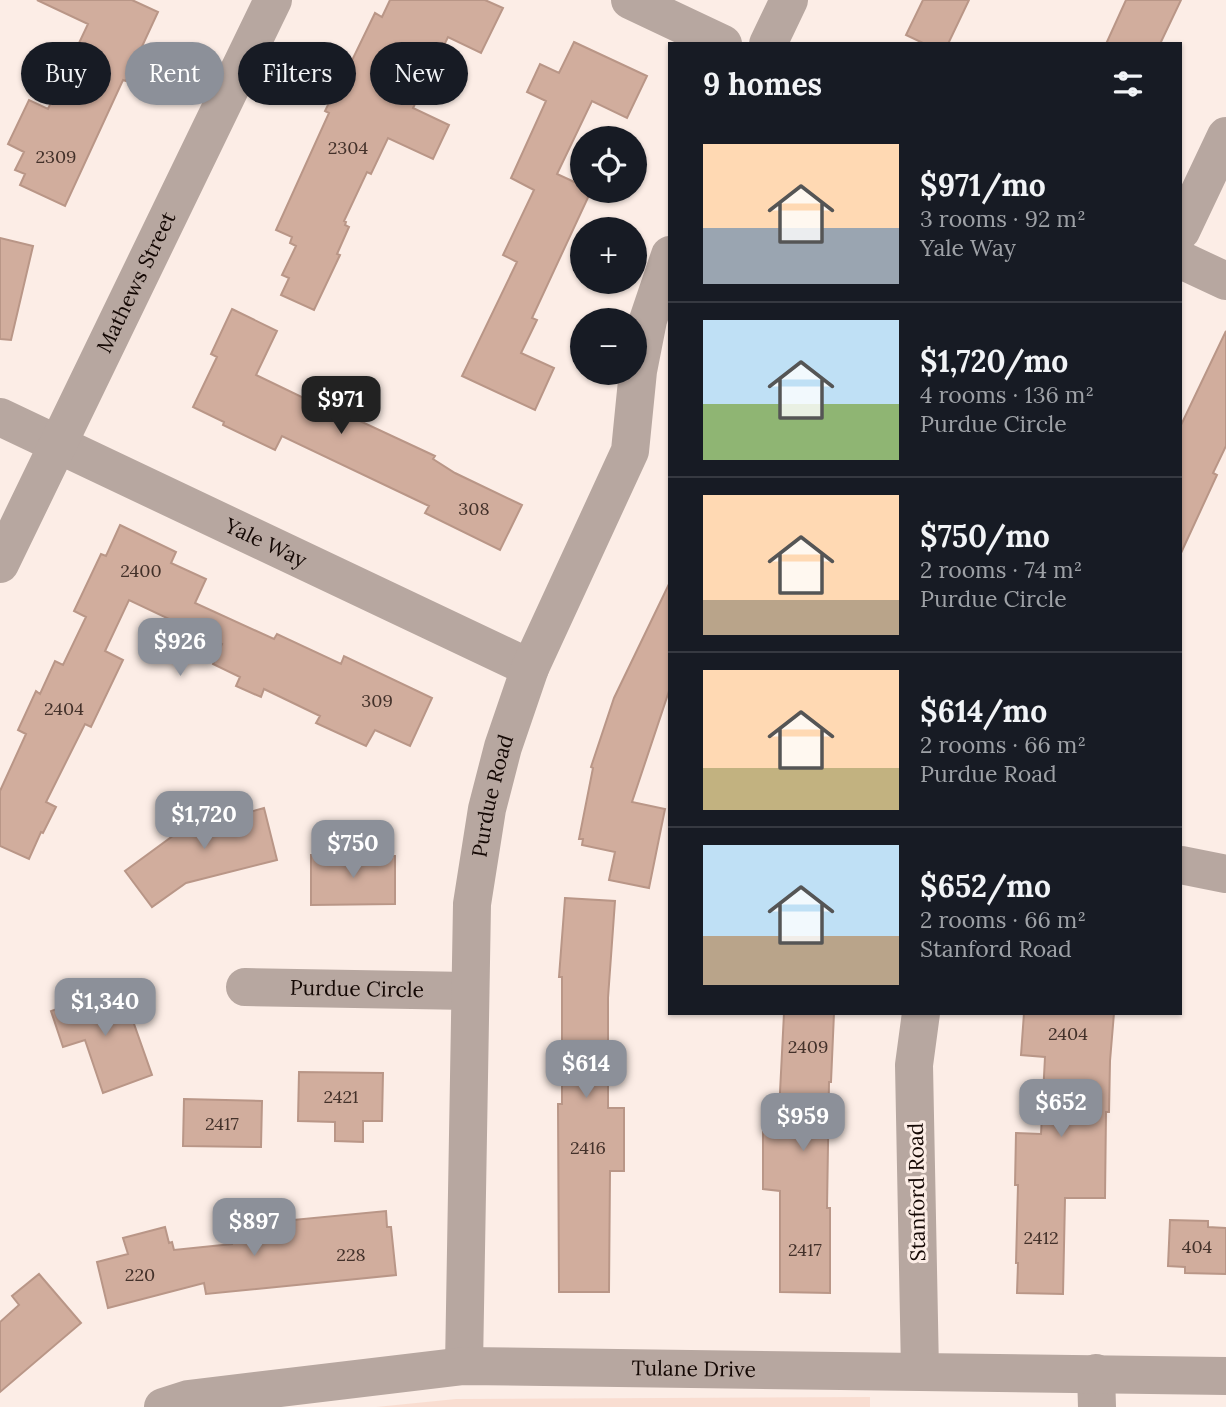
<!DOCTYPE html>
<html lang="en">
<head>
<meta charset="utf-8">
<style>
  :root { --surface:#171b24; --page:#20242c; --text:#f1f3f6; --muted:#9ea1a6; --line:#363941; --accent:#8c9099 }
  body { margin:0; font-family:Lora,serif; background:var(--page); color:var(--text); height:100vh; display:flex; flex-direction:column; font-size:26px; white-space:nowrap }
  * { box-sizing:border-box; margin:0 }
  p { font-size:23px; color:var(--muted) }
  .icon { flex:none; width:38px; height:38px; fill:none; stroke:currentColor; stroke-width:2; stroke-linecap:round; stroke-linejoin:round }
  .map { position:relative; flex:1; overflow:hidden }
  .sheet { position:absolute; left:668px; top:42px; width:514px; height:973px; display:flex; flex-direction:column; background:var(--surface); border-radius:0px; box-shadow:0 2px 5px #0004 }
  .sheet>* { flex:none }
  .banner { position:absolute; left:21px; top:42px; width:542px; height:63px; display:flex; gap:14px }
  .tools { position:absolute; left:570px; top:126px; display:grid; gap:14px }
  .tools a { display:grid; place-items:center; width:77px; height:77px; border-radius:50%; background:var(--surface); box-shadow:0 2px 5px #0004; font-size:35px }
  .price { position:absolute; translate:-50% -60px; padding:0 16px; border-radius:14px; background:var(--accent); color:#fff; font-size:23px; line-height:46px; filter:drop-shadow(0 2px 4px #0008) }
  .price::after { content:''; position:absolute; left:50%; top:42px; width:21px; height:16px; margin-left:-10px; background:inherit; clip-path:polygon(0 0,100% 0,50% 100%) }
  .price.selected { background:#222; color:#fff }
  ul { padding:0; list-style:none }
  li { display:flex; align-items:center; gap:21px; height:175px; padding:0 35px }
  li+li { border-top:2px solid var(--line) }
  li span { display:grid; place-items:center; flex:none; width:196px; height:140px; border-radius:0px; color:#555 }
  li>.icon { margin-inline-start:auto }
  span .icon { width:84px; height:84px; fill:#fffc; stroke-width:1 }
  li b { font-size:30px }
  h2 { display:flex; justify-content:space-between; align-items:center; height:84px; padding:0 35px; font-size:30px }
  .chip { padding:0 24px; border-radius:32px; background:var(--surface); box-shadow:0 2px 5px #0004; font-size:24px; line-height:63px }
  .chip.selected { background:var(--accent); color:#fff }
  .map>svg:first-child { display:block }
  .built { fill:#f9ddd1 }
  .building { fill:#d1ad9d; stroke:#b99687; stroke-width:2 }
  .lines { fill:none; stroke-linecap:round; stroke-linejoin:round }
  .street { stroke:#b7a7a0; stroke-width:38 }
  .labels { text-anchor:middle; stroke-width:6; stroke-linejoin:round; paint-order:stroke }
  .number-label { font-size:18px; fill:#43312a }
  .street-label { font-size:21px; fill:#140804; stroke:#fcede6 }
</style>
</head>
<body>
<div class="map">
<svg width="1226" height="1407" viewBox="0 0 1226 1407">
  <rect width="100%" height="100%" fill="#fcede6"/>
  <path class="built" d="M870 1397V1407H376L456 1399Z"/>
  <path class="building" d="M37 0H132L158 12 126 81 123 80 65 206 20 185 25 174 15 170 24 152 8 144 29 100 48 109 88 24Z
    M390 0H485L503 8 481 53 448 37 413 108 449 125 433 159 388 138 371 174 367 172 344 221 346 222 345 225 349 227 337 254 340 255 314 310 281 295 289 278 282 275 296 246 290 243 292 237 276 230 329 113 325 111 341 78 343 79 375 13 382 17Z
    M923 0H969L948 44H925L906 35Z
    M1126 0H1181L1160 44H1106Z
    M574 42 647 76 627 118 592 101 557 174 583 186V191H591L532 318 537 320 521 353 554 368 535 410 462 376 517 262 503 255 534 190 511 178 546 101 527 92 540 64 559 73Z
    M0 238 33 246 11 340 0 339Z
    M232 309 277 331 256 375 343 417 345 414 435 456 433 459 455 473 522 505 500 550 425 513 429 506 282 436 275 450 223 425 224 422 193 407 217 357 211 354Z
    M1226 331V446L1213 473 1217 475 1181 553V425Z
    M120 525 176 552 171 563 206 579 195 603 274 639 277 634 341 664 344 656 432 698 410 746 375 730 366 746 316 723 320 716 264 689 261 697 236 686 240 677 213 664 222 644 129 600 105 651 123 660 91 727 85 724 46 802 56 807 43 833 41 832 29 859 0 846V791L26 734 18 730 36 691 40 694 55 661 63 665 86 617 74 611 101 554 106 556Z
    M670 582V688L632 802 665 809 649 888 609 880 615 852 582 845 583 839H579L593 768 591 767 614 698Z
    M232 806 235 816 264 808 277 860 186 883 152 907 125 871 174 835 171 821Z
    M311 855 395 856V904L311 905Z
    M565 898 615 901 608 998V1108H624V1171H610L609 1292H559L558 1104H562V977H559Z
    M121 987 152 1075 103 1093 85 1040 63 1047 51 1011Z
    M784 1013H834L831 1082H829L827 1208H830V1293L780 1292V1191L763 1189V1132H778Z
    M1024 1013H1114L1110 1061 1109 1112H1106L1105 1198H1065L1063 1294 1017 1293 1018 1263H1016L1018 1185H1015L1016 1133 1041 1134 1045 1057 1021 1055Z
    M299 1072 383 1073 382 1121H363V1142L335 1141V1122L298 1121Z
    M184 1099 262 1101 261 1147 183 1146Z
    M386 1211 387 1227H391L396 1275 206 1294 204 1283 108 1308 97 1262 128 1254 123 1238 165 1227 169 1243 172 1242 174 1250 232 1244 230 1226Z
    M1170 1220 1208 1221V1227L1226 1228V1274L1185 1273V1267L1168 1266Z
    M39 1274 81 1323 0 1392V1322L19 1305 12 1296Z"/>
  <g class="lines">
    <g class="street">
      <path d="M630 0 723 44"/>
      <path d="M768 44 789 0"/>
      <path d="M1181 231 1226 136"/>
      <path d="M1181 260 1226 281"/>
      <path id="s1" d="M0 417 530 668"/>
      <path id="s2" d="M0 564 273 0"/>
      <path d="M1181 865 1226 874"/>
      <path id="s3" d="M245 987 469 991"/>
      <path id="s4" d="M464 1366 472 904 487 809 503 747 530 668 630 451 638 371 648 320 670 255"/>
      <path d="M920 1371 914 1065 921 1013"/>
      <path d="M1096 1373 1097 1407"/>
      <path id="s5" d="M163 1407 188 1399 464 1366 1226 1376"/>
    </g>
  </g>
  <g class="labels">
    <g class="number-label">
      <text x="348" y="154">2304</text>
      <text x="56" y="163">2309</text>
      <text x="474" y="515">308</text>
      <text x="141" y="577">2400</text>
      <text x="377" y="707">309</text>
      <text x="64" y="715">2404</text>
      <text x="1068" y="1040">2404</text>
      <text x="808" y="1053">2409</text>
      <text x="341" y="1103">2421</text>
      <text x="222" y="1130">2417</text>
      <text x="588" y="1154">2416</text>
      <text x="1041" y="1244">2412</text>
      <text x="1197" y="1253">404</text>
      <text x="805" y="1256">2417</text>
      <text x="351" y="1261">228</text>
      <text x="140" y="1281">220</text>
    </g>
    <g class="street-label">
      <text dy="7" stroke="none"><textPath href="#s2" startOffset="313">Mathews Street</textPath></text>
      <text dy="7" stroke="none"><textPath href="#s1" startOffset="294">Yale Way</textPath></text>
      <text dy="7" stroke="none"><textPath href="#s4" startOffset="572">Purdue Road</textPath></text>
      <text dy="7" stroke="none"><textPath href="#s3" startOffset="112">Purdue Circle</textPath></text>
      <text transform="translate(917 1192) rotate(-91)" y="7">Stanford Road</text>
      <text dy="7" stroke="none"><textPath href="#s5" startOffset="534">Tulane Drive</textPath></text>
    </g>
  </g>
</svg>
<div class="tools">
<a><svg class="icon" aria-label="locate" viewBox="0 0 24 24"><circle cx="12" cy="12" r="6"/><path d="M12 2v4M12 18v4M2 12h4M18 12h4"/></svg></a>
<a>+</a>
<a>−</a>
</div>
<b class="price selected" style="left:341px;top:436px">$971</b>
<b class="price" style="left:180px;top:678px">$926</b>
<b class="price" style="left:204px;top:851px">$1,720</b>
<b class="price" style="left:353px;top:880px">$750</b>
<b class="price" style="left:105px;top:1038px">$1,340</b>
<b class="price" style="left:586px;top:1100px">$614</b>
<b class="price" style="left:1061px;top:1139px">$652</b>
<b class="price" style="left:803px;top:1153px">$959</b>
<b class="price" style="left:254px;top:1258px">$897</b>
<div class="banner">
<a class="chip">Buy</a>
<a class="chip selected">Rent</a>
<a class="chip">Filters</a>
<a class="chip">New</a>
</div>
<section class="sheet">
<h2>9 homes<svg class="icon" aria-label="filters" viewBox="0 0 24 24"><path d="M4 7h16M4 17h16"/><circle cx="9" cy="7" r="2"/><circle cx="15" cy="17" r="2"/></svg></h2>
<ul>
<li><span style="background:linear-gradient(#ffd9b3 60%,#9aa5b1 0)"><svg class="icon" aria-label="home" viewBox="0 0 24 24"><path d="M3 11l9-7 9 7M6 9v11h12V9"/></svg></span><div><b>$971/mo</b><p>3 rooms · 92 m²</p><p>Yale Way</p></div></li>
<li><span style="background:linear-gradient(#bfe0f5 60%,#8fb573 0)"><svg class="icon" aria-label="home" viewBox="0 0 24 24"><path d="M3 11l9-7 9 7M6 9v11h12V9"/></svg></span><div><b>$1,720/mo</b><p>4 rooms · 136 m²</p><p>Purdue Circle</p></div></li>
<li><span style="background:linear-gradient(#ffd9b3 75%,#b9a48a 0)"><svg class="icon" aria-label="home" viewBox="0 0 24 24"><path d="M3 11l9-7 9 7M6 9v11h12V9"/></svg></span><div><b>$750/mo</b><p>2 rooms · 74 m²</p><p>Purdue Circle</p></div></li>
<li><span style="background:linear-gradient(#ffd9b3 70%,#c2b280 0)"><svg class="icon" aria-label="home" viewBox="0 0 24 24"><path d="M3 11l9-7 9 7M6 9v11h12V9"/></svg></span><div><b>$614/mo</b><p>2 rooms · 66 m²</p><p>Purdue Road</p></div></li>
<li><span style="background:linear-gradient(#bfe0f5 65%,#b9a48a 0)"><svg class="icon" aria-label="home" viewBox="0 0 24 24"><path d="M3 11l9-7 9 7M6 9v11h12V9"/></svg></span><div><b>$652/mo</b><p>2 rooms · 66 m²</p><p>Stanford Road</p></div></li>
</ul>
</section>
</div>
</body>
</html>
